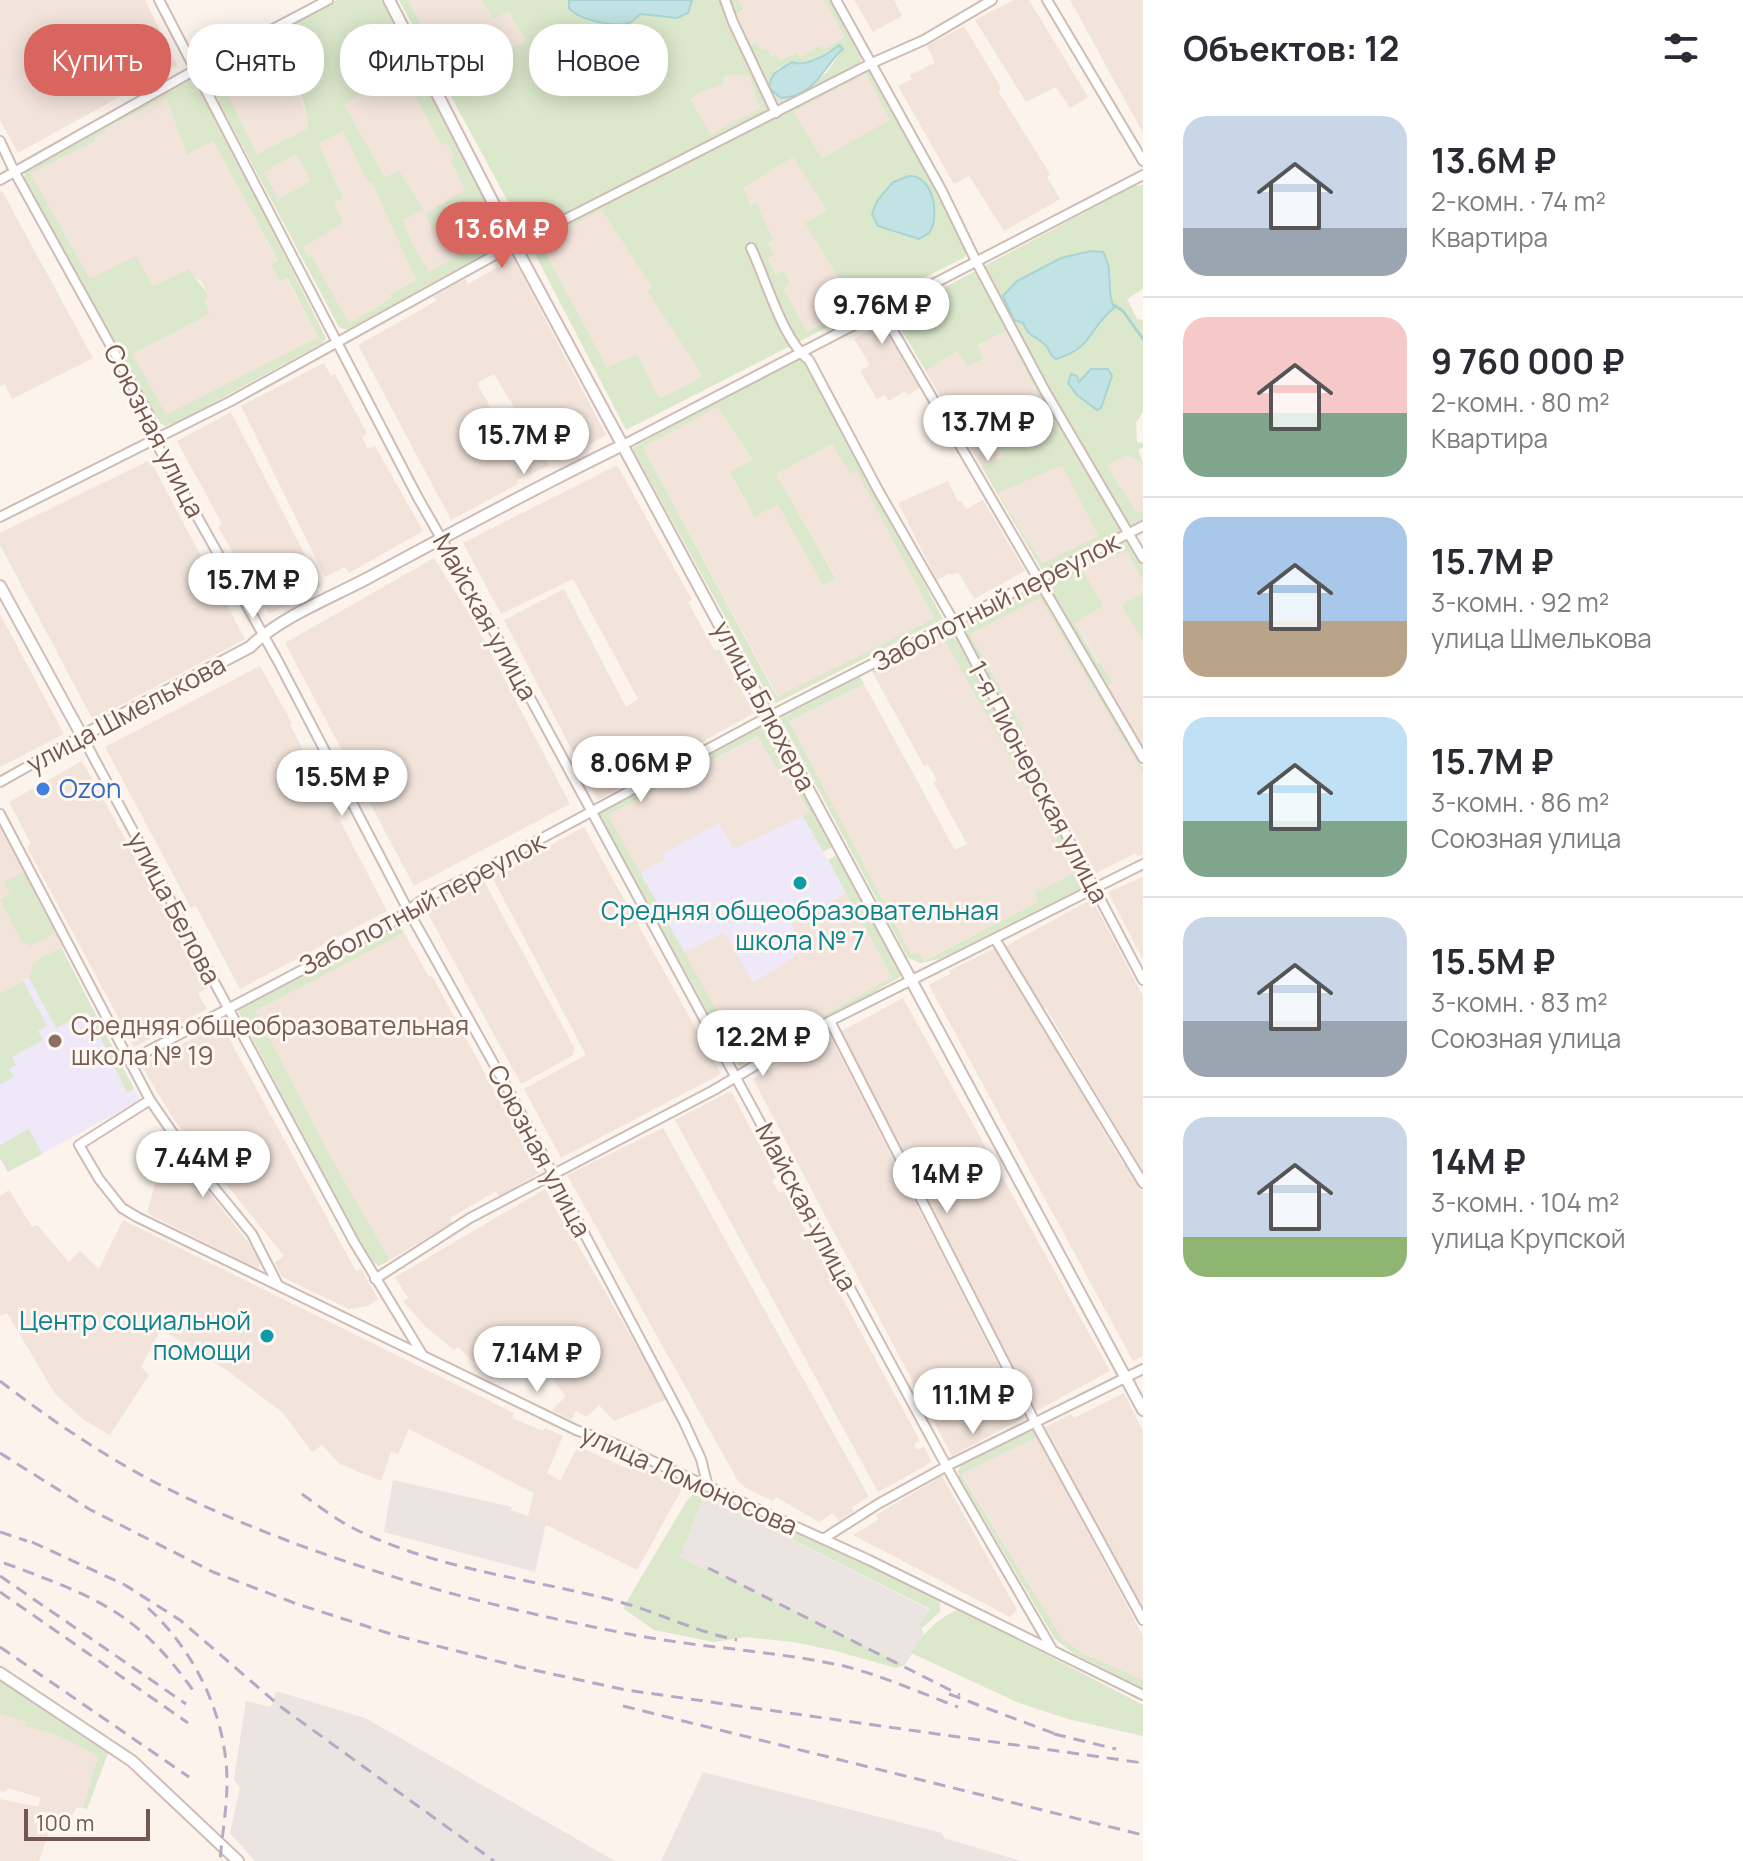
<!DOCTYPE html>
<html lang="ru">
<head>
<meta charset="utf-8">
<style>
  :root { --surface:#fff; --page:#f2f2f3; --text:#2b2b33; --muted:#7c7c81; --line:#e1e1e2; --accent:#d8655e }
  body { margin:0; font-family:Manrope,sans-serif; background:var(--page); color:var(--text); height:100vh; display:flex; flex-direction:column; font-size:30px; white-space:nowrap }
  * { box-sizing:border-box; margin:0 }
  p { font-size:26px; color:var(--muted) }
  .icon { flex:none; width:44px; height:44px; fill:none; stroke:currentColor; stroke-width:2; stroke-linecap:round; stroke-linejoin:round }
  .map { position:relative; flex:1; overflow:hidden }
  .side { display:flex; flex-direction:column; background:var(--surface); width:600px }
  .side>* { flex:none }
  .banner { position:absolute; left:24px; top:24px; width:760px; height:72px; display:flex; gap:16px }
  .scale { position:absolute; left:24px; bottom:20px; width:126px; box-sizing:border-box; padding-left:8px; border:4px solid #745751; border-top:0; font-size:22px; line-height:28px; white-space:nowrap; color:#745751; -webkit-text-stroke:6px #fef7f2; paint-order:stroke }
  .price { position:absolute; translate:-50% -68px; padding:0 18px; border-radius:28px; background:#fff; color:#222; font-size:26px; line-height:52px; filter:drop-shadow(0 2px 4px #0008) }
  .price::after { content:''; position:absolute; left:50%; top:48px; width:24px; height:18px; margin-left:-12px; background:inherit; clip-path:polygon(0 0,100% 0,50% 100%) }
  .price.on { background:var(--accent); color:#fff }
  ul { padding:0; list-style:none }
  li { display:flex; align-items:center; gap:24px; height:200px; padding:0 40px }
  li+li { border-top:2px solid var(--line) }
  li span { display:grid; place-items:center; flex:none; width:224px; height:160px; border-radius:24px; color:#555 }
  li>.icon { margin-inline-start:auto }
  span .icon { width:96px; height:96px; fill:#fffc; stroke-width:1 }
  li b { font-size:34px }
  h2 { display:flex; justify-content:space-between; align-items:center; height:96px; padding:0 40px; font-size:34px }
  .tag { padding:0 28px; border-radius:32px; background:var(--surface); box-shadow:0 4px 20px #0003; font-size:28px; line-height:72px }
  .tag.on { background:var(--accent); color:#fff }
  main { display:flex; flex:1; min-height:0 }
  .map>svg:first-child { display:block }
  .residential { fill:#f2e4db }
  .industrial { fill:#ebe4e1 }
  .education { fill:#efe8f8 }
  .green { fill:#dbe8cb; fill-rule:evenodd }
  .water { fill:#c2e3e3; stroke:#a9d4d4; stroke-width:2 }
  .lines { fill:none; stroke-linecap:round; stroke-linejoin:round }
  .stream { stroke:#a9d4d4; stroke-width:3 }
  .minor-casing { stroke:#cfbcb5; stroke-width:12 }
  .tertiary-casing { stroke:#cfbcb5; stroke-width:14 }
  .minor { stroke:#fff; stroke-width:8 }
  .tertiary { stroke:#fff; stroke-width:10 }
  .rail { stroke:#b4aac5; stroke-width:3; stroke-dasharray:12 8; stroke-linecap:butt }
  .shop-dot { fill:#3f7fe0; stroke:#fef7f2; stroke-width:3 }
  .culture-dot { fill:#0f9aa8; stroke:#fef7f2; stroke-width:3 }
  .education-dot { fill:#8d6e63; stroke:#fef7f2; stroke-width:3 }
  .labels { text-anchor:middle; stroke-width:6; stroke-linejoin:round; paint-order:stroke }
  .street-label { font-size:26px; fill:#745751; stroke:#fef7f2 }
  .shop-label { font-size:26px; fill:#366cbe; stroke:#fef7f2; text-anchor:start }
  .culture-label { font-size:26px; fill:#0d838f; stroke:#fef7f2 }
  .education-label { font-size:26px; fill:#785e54; stroke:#fef7f2; text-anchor:start }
</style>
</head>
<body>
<main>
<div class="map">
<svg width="1143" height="1861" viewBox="0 0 1143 1861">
  <rect width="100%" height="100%" fill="#fbf3ec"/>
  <path class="residential" d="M0 0H145L177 65 18 153 0 120Z
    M408 0H481L493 19 509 12 527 41 480 68 486 80 460 94Z
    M739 0H824L846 37 824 49 821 46 800 57 797 52 780 61 751 46 734 15 744 9Z
    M854 0H894L902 16 873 32Z
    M1014 0H1029L1088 97 1070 108 1056 87 1026 102 975 20Z
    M1070 0H1143V133Z
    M964 26 1001 88 998 91 1050 174 1047 177 1060 199 1004 231 969 176 954 184 898 86 912 79 910 75 935 63 927 46Z
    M378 28 390 40 399 56 395 59 441 144 447 142 455 158 450 162 465 190 440 226 459 256 429 273 411 241 403 220 422 210 399 170 385 177 343 104 368 90 346 48Z
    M269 42 300 97 309 120 307 129 257 154 216 70Z
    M865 73 891 120 822 158 794 112Z
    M734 74 749 76 760 108 711 134 690 99 706 90 723 85 726 77Z
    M166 96 187 155 213 141 278 262 280 281 286 278 318 337 166 416 133 354 210 314 205 301 209 299 202 282 193 276 153 287 90 280 29 173 95 141 94 138 106 132 105 129Z
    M343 131 368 182 372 181 416 280 391 293 392 298 349 323 312 256 308 257 302 247 343 223 334 202 343 197 319 144Z
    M296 154 311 181 278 199 263 172Z
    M793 156 827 210 806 224 856 307 807 332 782 287 789 284 777 274 768 258V242L756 204 751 206 742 189Z
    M2 191 93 358 12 399 5 384 0 386V192Z
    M602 209 652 287 647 291 703 376 659 399 607 369 540 243Z
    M513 258 606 435 558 461 529 411 522 409 517 412 494 374 477 383 500 425 516 418 525 422 549 466 517 480 518 484 451 520 358 345 436 301 434 296 465 279 468 284Z
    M881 323 896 348 900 346 924 385 908 395 905 391 889 401 885 395 877 399 860 371 870 365 854 339Z
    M1006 331 1039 399 1029 412 1013 421 1008 430 1005 457 982 467 926 371 957 351 969 367 984 359 977 347Z
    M324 363 331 376 335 374 367 433 362 437 368 449 375 446 423 531 349 573 345 567 325 577 241 406Z
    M718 407 752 461 729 473 755 517 778 505 823 585 836 577 776 474 832 444 850 473 856 471 934 618 778 697 643 447Z
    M231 412 321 586 269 614 218 527 222 524 177 441Z
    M1126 456 1143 462V510L1137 513 1107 466Z
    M150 460 245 639 93 720 0 545V533Z
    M1062 464 1098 536 1042 563 998 493Z
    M617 465 692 600 688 602 715 651 719 649 754 713 598 800 504 620 564 589 626 707 638 699 573 579 501 614 463 543Z
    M948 481 958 502 961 501 966 509 983 500 1025 571 974 599 958 572 952 575 950 573 937 580 898 503Z
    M1126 551 1143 580V592L1121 605 1143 642V747L1107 685 1111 683 1075 622 1103 606 1081 569 1114 552Z
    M434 558 477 627 570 804 414 886 285 643Z
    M1040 597 1143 773V854L1138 857 1136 853 1096 873 1019 732 1024 730 970 634Z
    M0 614 64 734 0 767Z
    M943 636 1075 873 1034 893 1038 902 923 961 918 952 911 956 789 721 864 684 955 850 967 844 933 782 937 780 928 764 924 766 873 673Z
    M260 666 292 723 290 725 387 911 240 989 196 906 191 908 105 747Z
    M759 736 777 768 781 766 809 813 733 850 719 824 663 854 666 859 640 874 607 815Z
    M82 761 208 988 198 993 207 1009 134 1047 27 847 31 844 9 802Z
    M0 827 63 947 33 963 30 977 0 993Z
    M584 827 721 1074 561 1158 524 1089 586 1055 492 877Z
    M1143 877V960L1108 892Z
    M484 881 575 1049 572 1056 521 1084 427 912Z
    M846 893 892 977 740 1062 718 1025 722 1022 683 953 724 932 754 982 791 923Z
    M1092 899 1143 996V1172L1046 1008 1040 1011 1004 947Z
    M404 933 429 977 432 976 539 1173 500 1197 496 1191 450 1218 452 1223 390 1260 333 1161 254 1011Z
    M995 948 1099 1119 1097 1120 1123 1164H1126L1143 1191V1356L1133 1361 929 985 950 974 949 971Z
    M903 998 1110 1371 1036 1411 840 1032Z
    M221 1024 356 1271 361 1269 378 1299 368 1306 349 1309 282 1277 274 1263 284 1256 175 1121 141 1065Z
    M828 1032 1025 1417 952 1456 753 1079 809 1048 807 1043Z
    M731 1091 776 1177 772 1181 779 1193 784 1191 920 1441 914 1444 917 1450 924 1447 932 1462 878 1492 675 1120Z
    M663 1128 869 1497 852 1507 854 1511 839 1521 833 1513 819 1522 776 1497 773 1501 746 1488 738 1481 567 1175Z
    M167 1139 263 1261 257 1269 147 1213Z
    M545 1189 572 1239 574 1238 667 1399 614 1421 599 1405 586 1417 576 1411 571 1420 552 1410 566 1396 511 1330 473 1362 458 1347 454 1350 426 1327 403 1301 408 1298 395 1277Z
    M9 1190 32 1227 37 1225 69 1262 80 1251 99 1269 123 1220 514 1413 512 1418 543 1431 545 1428 563 1436 547 1473 560 1481 578 1446 628 1469 632 1463 683 1487 637 1570 528 1516 534 1493 409 1429 398 1454 391 1452 381 1481 340 1464 322 1445 312 1452 283 1413 228 1371 161 1329 141 1367 149 1375 110 1435 83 1419 55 1394 7 1313 0 1316V1196Z
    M1124 1393 1143 1431V1613L1044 1428 1071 1414 1074 1418Z
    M1037 1437 1143 1636V1680L1082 1653 1062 1638 961 1473Z
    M942 1476 1017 1610 1010 1617 853 1535 878 1520 876 1515Z
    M0 1714 27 1722 26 1726 54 1734 98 1756 83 1808H76L70 1820 51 1814 48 1828 50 1829 39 1861H0V1799L38 1807 41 1798 8 1788 6 1792 0 1791Z"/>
  <path class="industrial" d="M393 1480 512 1507 511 1510 546 1523 535 1572 384 1532Z
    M704 1495 930 1610 920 1626 924 1634 905 1665 680 1557Z
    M276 1691 365 1718 615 1861H255L230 1833 240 1788 234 1779 246 1701 271 1707Z
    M703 1772 942 1833 944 1838 1021 1861H661Z"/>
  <path class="education" d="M803 816 846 893 791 923 806 949 753 983 724 932 683 953 640 874 665 860 662 854 719 823 734 850Z
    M61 947 140 1100 8 1172 0 1158V993L29 978 33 963Z"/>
  <path class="green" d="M337 0H381L505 233 506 238 493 249 347 330 339 327 203 72ZM378 28 386 42 390 40 398 56 395 58 441 145 447 143 455 158 450 161 465 190 425 214 433 229 441 226 458 256 429 272 411 241 403 220 423 210 399 170 385 177 344 105 368 90 346 48ZM269 42C281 63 313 105 307 129L257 154 216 70ZM343 131 368 183 372 182 416 280 390 294 392 298 349 323 312 256 308 257 303 247 343 223 334 202 343 198 319 144ZM296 154 311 181 278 199 264 172Z
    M399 0H408L460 94 486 80 480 68 526 41 509 12 493 19 481 0H569L568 3 576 15C599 22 621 32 641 14L677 18 690 8 692 0H739L744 9 734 15 751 45 756 43 761 51 766 48 771 57 776 55 780 61 797 52 800 57 822 45 824 49 845 37 824 0H833L863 58 858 65 528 233 524 231ZM839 45 843 49 826 73 803 92 781 98 772 92 769 84 778 68 806 64ZM734 74 749 76 760 108 711 134 690 99 706 90 723 85 725 77Z
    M868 69 967 248 965 257 626 430 535 254 533 245 537 240ZM865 73 890 120 822 158 794 112ZM793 157 827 210 805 223 856 307 807 332 783 288 790 283 783 271 776 274 768 258 774 255 768 243 773 240 756 203 751 206 743 188ZM904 179 926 184 936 214 914 238C901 231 885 231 875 222 881 204 885 185 904 179ZM602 210 652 287 647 291 703 376 659 399 637 354 607 368 540 243Z
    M188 78 196 79 199 84 326 338 323 343 180 421 165 426 160 423 24 177 26 169ZM166 97 187 155 213 141 278 261 271 265 280 281 287 278 318 337 166 415 133 354 210 314 205 301 209 298C203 285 195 280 189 269L153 287 136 256 90 279 30 173 96 141 94 138 106 132 105 129Z
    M1143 185V289L1127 299 1137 319 1143 320V412L1136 423 1137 442 1143 443V447L1138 450 1143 462 1126 456 1107 466 1137 513 1143 510V521L1043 572 893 315 1134 186ZM1091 251 1111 273 1109 296 1114 307C1090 330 1091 349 1056 359 1049 355 1049 347 1043 343 1032 334 1031 336 1023 322L1014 320 1003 296 1017 281 1061 258ZM1006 331 1039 398 1027 407 1029 412 1013 421 1010 417 1002 421 1007 430 999 435 1004 444 1000 448 1004 457 982 467 926 371 957 351 968 367 984 359 977 346ZM1077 380 1111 382 1101 408 1097 410 1069 387ZM1062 465 1098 536 1042 563 998 493Z
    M796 359 804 361 809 366 943 619 776 703 770 699 632 448ZM718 407 752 460 729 472 755 517 778 505 823 585 836 578 776 474 832 444 850 474 856 471 934 618 777 697 643 447Z
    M1128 538 1143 564V580L1126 551 1116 556 1113 552 1082 569 1103 606 1075 623 1098 663H1100L1112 682 1107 686 1143 751 1045 581Z
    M1039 584 1143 768V773L1040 598 970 634 1024 730 1019 732 961 624Z
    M1143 592V642L1121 605Z
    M949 631 956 639 1088 885 940 959 921 963 908 958 779 716 859 675 864 684 789 721 911 955 918 952 924 961 1038 902 1034 893 1075 873 943 637 873 673 871 669 943 632Z
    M767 723 834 846 823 852 803 816 809 812 781 767 777 769 758 736 608 815 723 1022 718 1025 740 1062 892 977 828 860 838 854 902 972 900 977 748 1064 740 1066 734 1059 714 1024 598 812Z
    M24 872 55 933 30 946 21 940 0 900 10 893 4 882Z
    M399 924 404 933 255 1011 333 1161 390 1260 379 1266 372 1261 357 1237 238 1011 242 1005Z
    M61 947 134 1089 127 1093 107 1052 95 1058 93 1054 105 1047 88 1012 56 1028 29 977 33 963Z
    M23 981 47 1026 38 1031 43 1040 12 1057 16 1065 9 1069 14 1077 0 1084V993Z
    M29 1129 42 1154 8 1172 0 1158V1145Z
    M1033 1428 1037 1437 961 1474 1062 1638 1082 1653 1143 1680V1689L1073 1653 1055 1639 959 1477 958 1470 962 1465Z
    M703 1488 940 1600V1612L921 1629 919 1626 930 1609 704 1495 680 1557 905 1665 896 1668 832 1650 793 1642 746 1637 714 1642 654 1630 623 1608 686 1502 696 1491Z
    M960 1609 1143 1705V1736L1068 1719 1019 1703 911 1653C923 1634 938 1617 960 1609Z
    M0 1680 109 1751 87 1809 83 1808 98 1756 54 1734 25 1726 26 1722 0 1714Z"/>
  <path class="water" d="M569 0H692L688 13 677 18 641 14C640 14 632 22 631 22 617 29 577 19 569 8Z
    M839 45 843 49C822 67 817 96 781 98L769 88C771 71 779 71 792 62 805 68 828 54 839 45Z
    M909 176C933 175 941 216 929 233L919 239 878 226 872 214 877 201 893 182Z
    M1091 251 1103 252C1115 273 1105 289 1114 308 1088 329 1093 348 1056 359 1049 355 1049 347 1043 343 1033 335 1028 336 1023 323L1014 320 1003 296 1017 281 1061 258Z
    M1091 369H1108L1112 376 1101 408 1097 410 1077 395 1068 383 1071 374 1077 376 1079 382Z"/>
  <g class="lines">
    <path class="stream" d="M1114 305 1123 311 1143 339"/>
    <defs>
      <path id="minor" d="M159 0 417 496 490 624 954 1480 1052 1649
        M725 0 733 22 776 113
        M836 0 942 191 977 263 1045 391 1143 558
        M1047 0 1143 161
        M0 141 14 171 149 415 155 441 279 663 408 910 510 1093 684 1422 701 1459 708 1487
        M0 180 188 74 328 0
        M751 248C766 279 783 341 809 360L878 490 954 622 1143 980
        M882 312 1143 758
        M623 445 1143 175
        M0 517 231 401 495 255 872 63 924 40 992 0
        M0 782 82 736 354 1242 422 1354
        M0 814 150 1100 190 1158 252 1234 278 1285
        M995 939 1143 1183
        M830 1021 1036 1424 1143 1620
        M129 1061 391 923 422 900 483 870 760 721 1143 526
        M150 1100 79 1145 99 1179 122 1208 137 1217 576 1430 615 1444 869 1560 1143 1695
        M375 1279 470 1218 714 1090 830 1021 1143 864
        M823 1539 878 1504 947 1466 1143 1369"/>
      <path id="tertiary" d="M389 0 521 257 1143 1410
        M0 586 82 736 250 647C279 618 330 598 366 579 452 533 536 487 623 445
        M0 1673 132 1761 238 1861"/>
    </defs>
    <use href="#minor" class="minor-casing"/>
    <use href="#tertiary" class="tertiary-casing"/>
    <use href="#minor" class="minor"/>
    <use href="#tertiary" class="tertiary"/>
    <path class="rail" d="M0 1381C51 1420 105 1457 162 1486 311 1560 472 1604 634 1635 703 1648 775 1651 844 1666 883 1676 921 1693 958 1707
      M0 1453 89 1509 213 1572 297 1604 394 1635 520 1667 626 1690 1143 1763
      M302 1494C320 1507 339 1522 359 1531 440 1570 533 1579 620 1602 660 1613 696 1632 737 1640
      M0 1532 27 1541
      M32 1542 125 1585 180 1620 281 1707 494 1861
      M4 1563C96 1597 139 1612 197 1696
      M708 1568 960 1695
      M0 1576 186 1704
      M0 1592 188 1723
      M148 1608C195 1651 227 1717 227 1782 227 1808 222 1835 220 1861
      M0 1647 189 1777
      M949 1694 1061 1736
      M623 1706 1143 1835
      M1054 1734 1116 1749"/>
  </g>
  <circle class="shop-dot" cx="43" cy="789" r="8"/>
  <g class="culture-dot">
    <circle cx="800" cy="883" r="8"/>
    <circle cx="267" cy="1336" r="8"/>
  </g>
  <circle class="education-dot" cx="55" cy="1041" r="8"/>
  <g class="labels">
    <g class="street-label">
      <text transform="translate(154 431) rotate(63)" y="9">Союзная улица</text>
      <text transform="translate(996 602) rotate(-27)" y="9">Заболотный переулок</text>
      <text transform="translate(485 617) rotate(61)" y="9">Майская улица</text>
      <text transform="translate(764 706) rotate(62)" y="9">улица Блюхера</text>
      <text transform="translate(126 714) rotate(-28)" y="9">улица Шмелькова</text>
      <text transform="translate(1038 782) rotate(62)" y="9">1-я Пионерская улица</text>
      <text transform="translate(422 904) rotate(-28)" y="9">Заболотный переулок</text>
      <text transform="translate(174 908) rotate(62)" y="9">улица Белова</text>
      <text transform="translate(539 1151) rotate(62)" y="9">Союзная улица</text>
      <text transform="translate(806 1207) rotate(62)" y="9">Майская улица</text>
      <text transform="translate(689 1480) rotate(24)" y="9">улица Ломоносова</text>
    </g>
    <g class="shop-label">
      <text x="59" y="798">Ozon</text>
    </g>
    <g class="culture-label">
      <text x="800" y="920">Средняя общеобразовательная<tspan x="800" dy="30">школа № 7</tspan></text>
      <text x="251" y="1330" text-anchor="end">Центр социальной<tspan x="251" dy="30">помощи</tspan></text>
    </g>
    <g class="education-label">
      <text x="71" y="1035">Средняя общеобразовательная<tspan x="71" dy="30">школа № 19</tspan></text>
    </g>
  </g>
</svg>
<div class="scale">100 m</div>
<b class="price on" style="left:502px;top:270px">13.6M ₽</b>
<b class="price" style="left:882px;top:346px">9.76M ₽</b>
<b class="price" style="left:988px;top:463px">13.7M ₽</b>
<b class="price" style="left:524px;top:476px">15.7M ₽</b>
<b class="price" style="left:253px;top:621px">15.7M ₽</b>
<b class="price" style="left:641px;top:804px">8.06M ₽</b>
<b class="price" style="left:342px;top:818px">15.5M ₽</b>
<b class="price" style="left:763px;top:1078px">12.2M ₽</b>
<b class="price" style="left:203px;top:1199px">7.44M ₽</b>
<b class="price" style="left:947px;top:1215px">14M ₽</b>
<b class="price" style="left:537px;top:1394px">7.14M ₽</b>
<b class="price" style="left:973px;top:1436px">11.1M ₽</b>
<div class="banner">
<a class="tag on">Купить</a>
<a class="tag">Снять</a>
<a class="tag">Фильтры</a>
<a class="tag">Новое</a>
</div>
</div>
<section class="side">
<h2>Объектов: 12<svg class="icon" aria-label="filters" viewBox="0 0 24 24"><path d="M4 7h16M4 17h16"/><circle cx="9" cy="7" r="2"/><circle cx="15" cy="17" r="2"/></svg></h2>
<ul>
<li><span style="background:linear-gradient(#c9d6e8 70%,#9aa5b1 0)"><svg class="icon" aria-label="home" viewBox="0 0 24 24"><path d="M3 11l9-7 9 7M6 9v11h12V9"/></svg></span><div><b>13.6M ₽</b><p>2-комн. · 74 m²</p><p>Квартира</p></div></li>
<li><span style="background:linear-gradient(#f6c9c9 60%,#7fa58c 0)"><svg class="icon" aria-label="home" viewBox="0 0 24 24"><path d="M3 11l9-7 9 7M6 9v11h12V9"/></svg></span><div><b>9 760 000 ₽</b><p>2-комн. · 80 m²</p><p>Квартира</p></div></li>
<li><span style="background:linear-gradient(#a9c7e8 65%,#b9a48a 0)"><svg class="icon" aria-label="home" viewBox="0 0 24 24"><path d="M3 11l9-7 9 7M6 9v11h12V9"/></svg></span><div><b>15.7M ₽</b><p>3-комн. · 92 m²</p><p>улица Шмелькова</p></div></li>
<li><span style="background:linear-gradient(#bfe0f5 65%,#7fa58c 0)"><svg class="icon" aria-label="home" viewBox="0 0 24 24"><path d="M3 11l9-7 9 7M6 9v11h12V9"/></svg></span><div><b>15.7M ₽</b><p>3-комн. · 86 m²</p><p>Союзная улица</p></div></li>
<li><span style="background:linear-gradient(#c9d6e8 65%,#9aa5b1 0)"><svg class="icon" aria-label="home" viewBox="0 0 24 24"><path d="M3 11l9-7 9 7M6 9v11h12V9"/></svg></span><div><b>15.5M ₽</b><p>3-комн. · 83 m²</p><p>Союзная улица</p></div></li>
<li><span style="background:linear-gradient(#c9d6e8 75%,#8fb573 0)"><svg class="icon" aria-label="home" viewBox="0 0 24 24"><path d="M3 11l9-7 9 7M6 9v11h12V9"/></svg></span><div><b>14M ₽</b><p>3-комн. · 104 m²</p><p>улица Крупской</p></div></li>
</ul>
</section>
</main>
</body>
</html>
